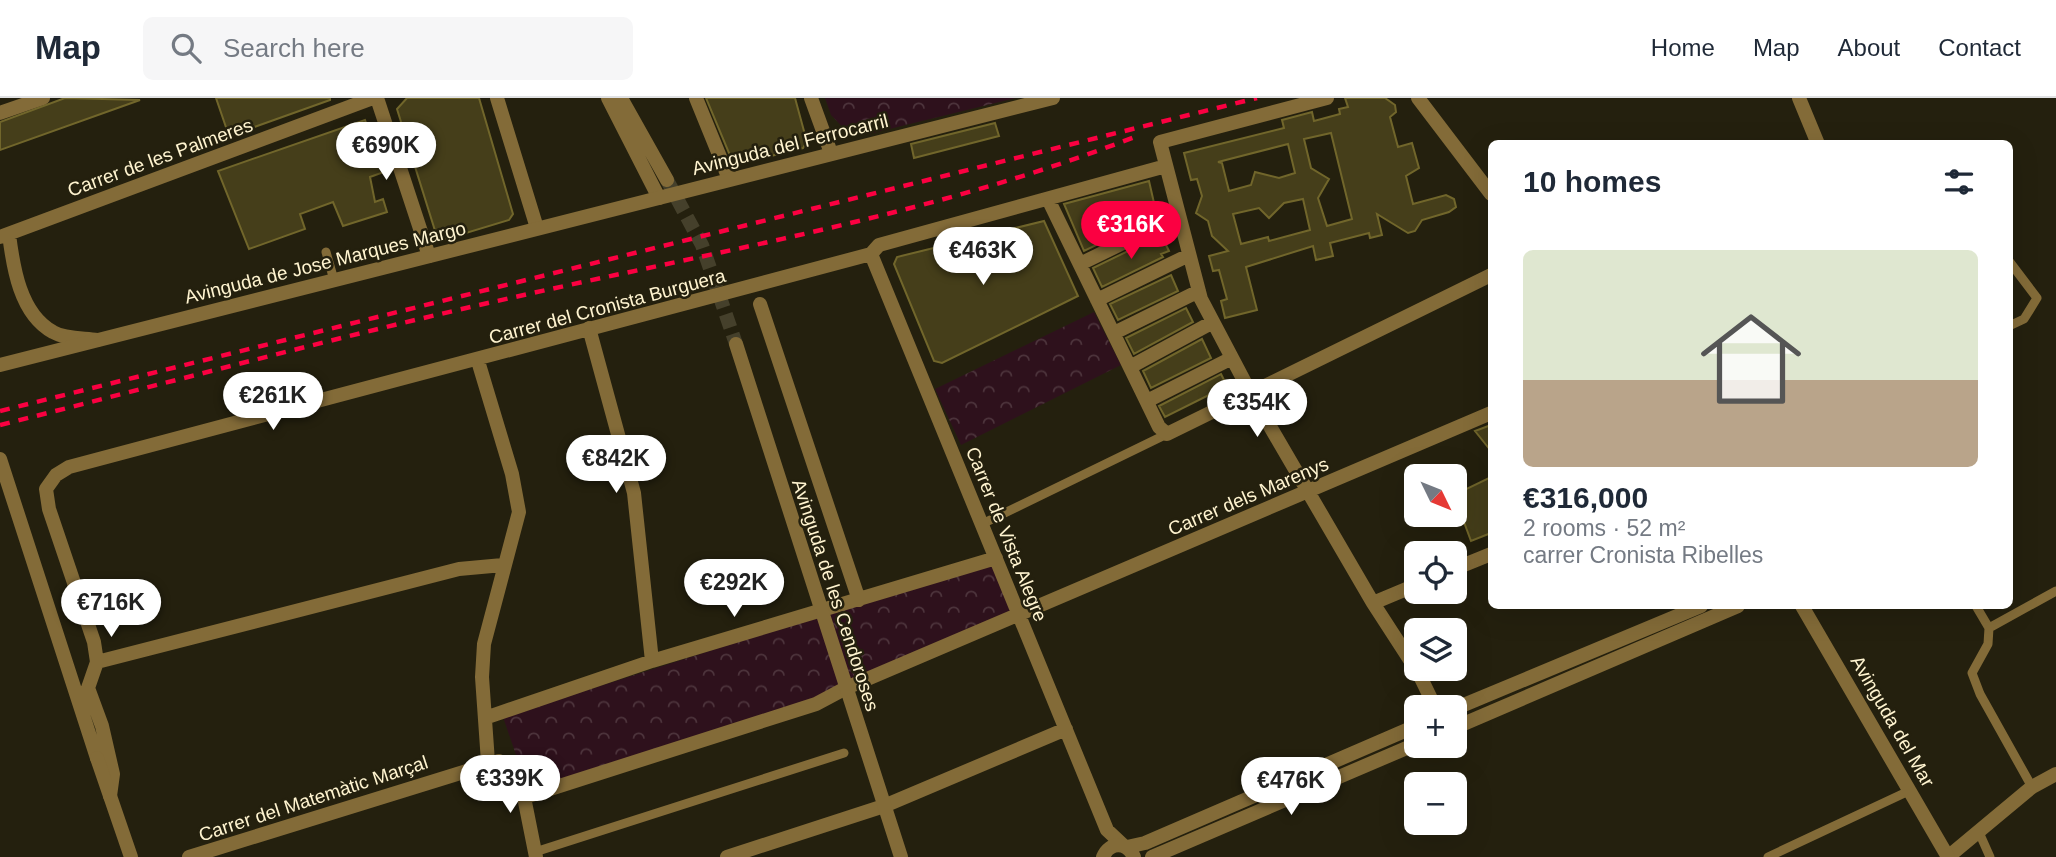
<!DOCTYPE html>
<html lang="en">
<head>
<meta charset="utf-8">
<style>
  :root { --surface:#fff; --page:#f6f6f7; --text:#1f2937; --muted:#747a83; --line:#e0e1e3; --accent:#fb0041 }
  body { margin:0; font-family:Arial,sans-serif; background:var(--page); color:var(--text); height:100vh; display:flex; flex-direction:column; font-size:26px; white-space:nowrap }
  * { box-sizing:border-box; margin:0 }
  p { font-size:23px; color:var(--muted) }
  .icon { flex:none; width:38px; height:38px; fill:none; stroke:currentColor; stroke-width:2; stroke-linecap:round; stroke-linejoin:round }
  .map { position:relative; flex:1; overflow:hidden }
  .side { position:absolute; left:1488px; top:42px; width:525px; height:469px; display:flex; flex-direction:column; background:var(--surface); border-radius:10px; box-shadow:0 7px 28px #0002 }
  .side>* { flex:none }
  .needle { width:46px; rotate:133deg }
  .buttons { position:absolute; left:1404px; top:366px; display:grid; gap:14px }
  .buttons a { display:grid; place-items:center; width:63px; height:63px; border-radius:10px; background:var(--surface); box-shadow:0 7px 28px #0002; font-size:35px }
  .price { position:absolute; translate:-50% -60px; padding:0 16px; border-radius:24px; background:#fff; color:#222; font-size:23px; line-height:46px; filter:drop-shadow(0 2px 4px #0008) }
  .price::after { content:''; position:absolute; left:50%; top:42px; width:21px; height:16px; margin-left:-10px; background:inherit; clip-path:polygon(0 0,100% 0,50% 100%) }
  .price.active { background:var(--accent); color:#fff }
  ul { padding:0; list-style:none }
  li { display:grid; align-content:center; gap:14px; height:371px; padding:0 35px }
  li+li { border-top:2px solid var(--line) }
  li span { display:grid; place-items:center; height:217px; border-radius:10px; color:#555 }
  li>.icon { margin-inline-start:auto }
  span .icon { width:126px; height:126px; fill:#fffc; stroke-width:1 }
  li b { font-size:30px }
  h2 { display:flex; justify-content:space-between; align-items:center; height:84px; padding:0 35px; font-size:30px }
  header { display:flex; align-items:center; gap:42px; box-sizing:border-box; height:98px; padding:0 35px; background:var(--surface); border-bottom:2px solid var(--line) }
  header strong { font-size:33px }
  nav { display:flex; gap:38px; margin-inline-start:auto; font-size:24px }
  .search { width:490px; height:63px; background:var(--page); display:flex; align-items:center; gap:18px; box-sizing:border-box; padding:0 24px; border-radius:10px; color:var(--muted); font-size:26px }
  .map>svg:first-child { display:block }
  .park { fill:url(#park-crowns) }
  .building { fill:#453e1a; stroke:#71662b; stroke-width:2; fill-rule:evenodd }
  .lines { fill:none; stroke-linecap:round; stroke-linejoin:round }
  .tertiary-tunnel { stroke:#45402b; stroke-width:14; stroke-dasharray:14 7; stroke-linecap:butt }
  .service { stroke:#836b38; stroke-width:9 }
  .minor { stroke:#836b38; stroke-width:14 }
  .tertiary { stroke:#836b38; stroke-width:14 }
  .rail { stroke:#fb0041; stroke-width:4.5; stroke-dasharray:10 9; stroke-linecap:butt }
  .labels { text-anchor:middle; stroke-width:5; stroke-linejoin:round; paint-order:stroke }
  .street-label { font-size:19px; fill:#fff4d0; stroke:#24200e }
</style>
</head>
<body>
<header>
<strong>Map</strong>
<div class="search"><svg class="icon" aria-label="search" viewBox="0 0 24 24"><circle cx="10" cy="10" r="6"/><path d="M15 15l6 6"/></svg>Search here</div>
<nav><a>Home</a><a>Map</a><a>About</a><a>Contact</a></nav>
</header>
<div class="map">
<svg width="2056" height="759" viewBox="0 0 2056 759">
  <defs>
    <pattern id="park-crowns" width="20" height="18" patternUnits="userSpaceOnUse" patternTransform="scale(1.75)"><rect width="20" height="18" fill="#2e111c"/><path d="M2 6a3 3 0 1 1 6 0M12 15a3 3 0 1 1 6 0" fill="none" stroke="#4d343c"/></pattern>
  </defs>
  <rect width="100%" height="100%" fill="#24200e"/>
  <path class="park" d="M825 0H1016L869 36 850 37 831 17Z
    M1094 214 1121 267 961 347 935 291Z
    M993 466 1014 514 850 585 826 516Z
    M819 518 841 588 814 603 529 695 503 619Z"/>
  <path class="building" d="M65 0 140 2 0 52V24Z
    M216 0H330V2L229 38Z
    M407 0H479L513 116 509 122 443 142 437 139 397 11Z
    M706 0H795L807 44 803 50 734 67Z
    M1345 0H1385L1395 7 1396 14 1390 19 1398 49 1412 45 1419 70 1406 78 1413 106 1446 97 1454 101 1456 109 1449 114 1422 122 1415 133 1408 135 1377 116 1382 137 1370 140 1369 135 1330 145 1333 158 1316 162 1313 148 1246 169 1257 212 1225 220 1221 203 1227 201 1219 172 1213 173 1209 158 1228 153 1212 138 1208 123 1196 115 1202 98 1197 81 1191 82 1184 55 1284 30 1282 22 1312 14 1314 23 1340 16 1339 11 1348 9ZM1331 35 1352 121 1327 128 1318 100 1329 81 1311 70 1304 41ZM1288 46 1295 75 1279 80 1255 74 1251 87 1229 93 1222 65 1218 64ZM1303 101 1310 132 1269 143 1268 139 1241 146 1233 116 1259 110 1269 120 1284 105Z
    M365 22 384 74 370 79 375 104 383 101 387 114 343 128 333 104 300 116 305 131 249 151 218 73Z
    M995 25 999 38 914 60 911 46Z
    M1149 83 1157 118 1084 153 1064 106Z
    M1044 123 1078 198 942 265 934 263 894 166 897 159Z
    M1161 137 1169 153 1161 156 1163 159 1102 189 1093 170Z
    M1171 177 1178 193 1118 222 1110 206Z
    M1186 210 1193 224 1134 256 1126 240Z
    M1202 241 1211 260 1151 290 1143 273Z
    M1221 276 1227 288 1165 319 1159 308Z
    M1491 327V353L1475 333Z
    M1491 379V435L1471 443 1454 397Z"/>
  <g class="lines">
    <path class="tertiary-tunnel" d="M667 82 702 147 736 246"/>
    <path class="service" d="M326 154 334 182
      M2009 163 2037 200 2024 221 2009 228
      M982 426 1167 336
      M1976 508 1989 530
      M2032 689 1980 596 1972 575 1988 546 1989 530 2056 493
      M1978 732 1990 759
      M535 754 844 655
      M1768 759 1911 692"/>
    <path class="minor" d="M377 0 429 158
      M497 0 537 130
      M608 0 659 100
      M621 0 667 82
      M696 0 729 81
      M811 0 831 55
      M1327 0 1160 44 1201 201 1250 294 1373 505 1419 576 1435 609
      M1799 0 1818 46
      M0 15 43 0
      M1048 101 1159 329 1167 336 1491 177
      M9 136C13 169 20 216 53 234 65 241 84 240 97 242
      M0 139 373 0
      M871 156 1107 732 1123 747
      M1080 166 1178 118
      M1097 202 1189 157
      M760 206 859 502
      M589 230 634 395 652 563
      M1114 235 1199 193
      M478 263 512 376 519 414 484 546 482 579 488 664
      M1130 269 1213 224
      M1147 303 1232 260
      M0 361 97 660
      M1454 471 1491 456
      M1373 505 1416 487
      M97 564 459 471 503 467
      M485 620 652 563 996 460
      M110 698 113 676 102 628 88 590 97 564 94 544 49 411 46 391 56 377 69 369C337 300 604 228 871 156L879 147 1166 68
      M525 699 816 606 846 590 1491 315
      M727 759 884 708 1066 631
      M1948 759 2032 689 2056 676"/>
    <path class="tertiary" d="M1418 0 1491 96
      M736 246 901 759
      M0 267 1053 0
      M1802 508 1948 759
      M1454 611 1701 508
      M1454 630 1738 508
      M97 660 131 759
      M1127 749 1145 745 1416 628
      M189 759 499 663 517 674 521 684 536 759
      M1103 759C1110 743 1127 744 1134 759
      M1152 759 1416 646"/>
    <path class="rail" d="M0 313 1257 0
      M0 327C172 284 343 237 515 199 723 152 937 116 1137 38"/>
  </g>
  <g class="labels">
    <g class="street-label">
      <text transform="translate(790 46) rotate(-14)" y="7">Avinguda del Ferrocarril</text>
      <text transform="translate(160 59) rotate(-20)" y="7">Carrer de les Palmeres</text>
      <text transform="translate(325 164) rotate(-14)" y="7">Avinguda de Jose Marques Margo</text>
      <text transform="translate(607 208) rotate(-15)" y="7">Carrer del Cronista Burguera</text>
      <text transform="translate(1248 398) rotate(-23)" y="7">Carrer dels Marenys</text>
      <text transform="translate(1007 436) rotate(68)" y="7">Carrer de Vista Alegre</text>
      <text transform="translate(836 497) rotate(72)" y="7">Avinguda de les Cendoroses</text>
      <text transform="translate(1893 623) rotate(60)" y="7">Avinguda del Mar</text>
      <text transform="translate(313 700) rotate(-18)" y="7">Carrer del Matemàtic Marçal</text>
    </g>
  </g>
</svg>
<div class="buttons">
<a><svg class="needle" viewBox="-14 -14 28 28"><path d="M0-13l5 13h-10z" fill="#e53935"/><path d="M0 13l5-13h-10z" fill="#747a83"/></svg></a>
<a><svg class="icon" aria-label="locate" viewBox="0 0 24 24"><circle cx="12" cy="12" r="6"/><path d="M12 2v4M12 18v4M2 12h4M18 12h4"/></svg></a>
<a><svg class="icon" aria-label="layers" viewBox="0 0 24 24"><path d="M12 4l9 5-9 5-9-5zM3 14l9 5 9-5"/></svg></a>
<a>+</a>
<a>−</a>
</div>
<b class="price" style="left:386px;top:84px">€690K</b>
<b class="price active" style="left:1131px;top:163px">€316K</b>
<b class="price" style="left:983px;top:189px">€463K</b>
<b class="price" style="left:273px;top:334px">€261K</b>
<b class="price" style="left:1257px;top:341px">€354K</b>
<b class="price" style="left:616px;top:397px">€842K</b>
<b class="price" style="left:734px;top:521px">€292K</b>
<b class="price" style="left:111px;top:541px">€716K</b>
<b class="price" style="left:510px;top:717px">€339K</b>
<b class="price" style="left:1291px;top:719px">€476K</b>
<section class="side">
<h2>10 homes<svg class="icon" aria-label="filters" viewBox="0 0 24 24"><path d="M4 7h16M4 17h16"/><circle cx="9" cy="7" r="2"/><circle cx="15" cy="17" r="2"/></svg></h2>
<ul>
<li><span style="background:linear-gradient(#dfe7d0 60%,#b9a48a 0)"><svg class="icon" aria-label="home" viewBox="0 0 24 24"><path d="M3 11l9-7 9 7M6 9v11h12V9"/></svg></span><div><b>€316,000</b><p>2 rooms · 52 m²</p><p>carrer Cronista Ribelles</p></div></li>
</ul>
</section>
</div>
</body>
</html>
